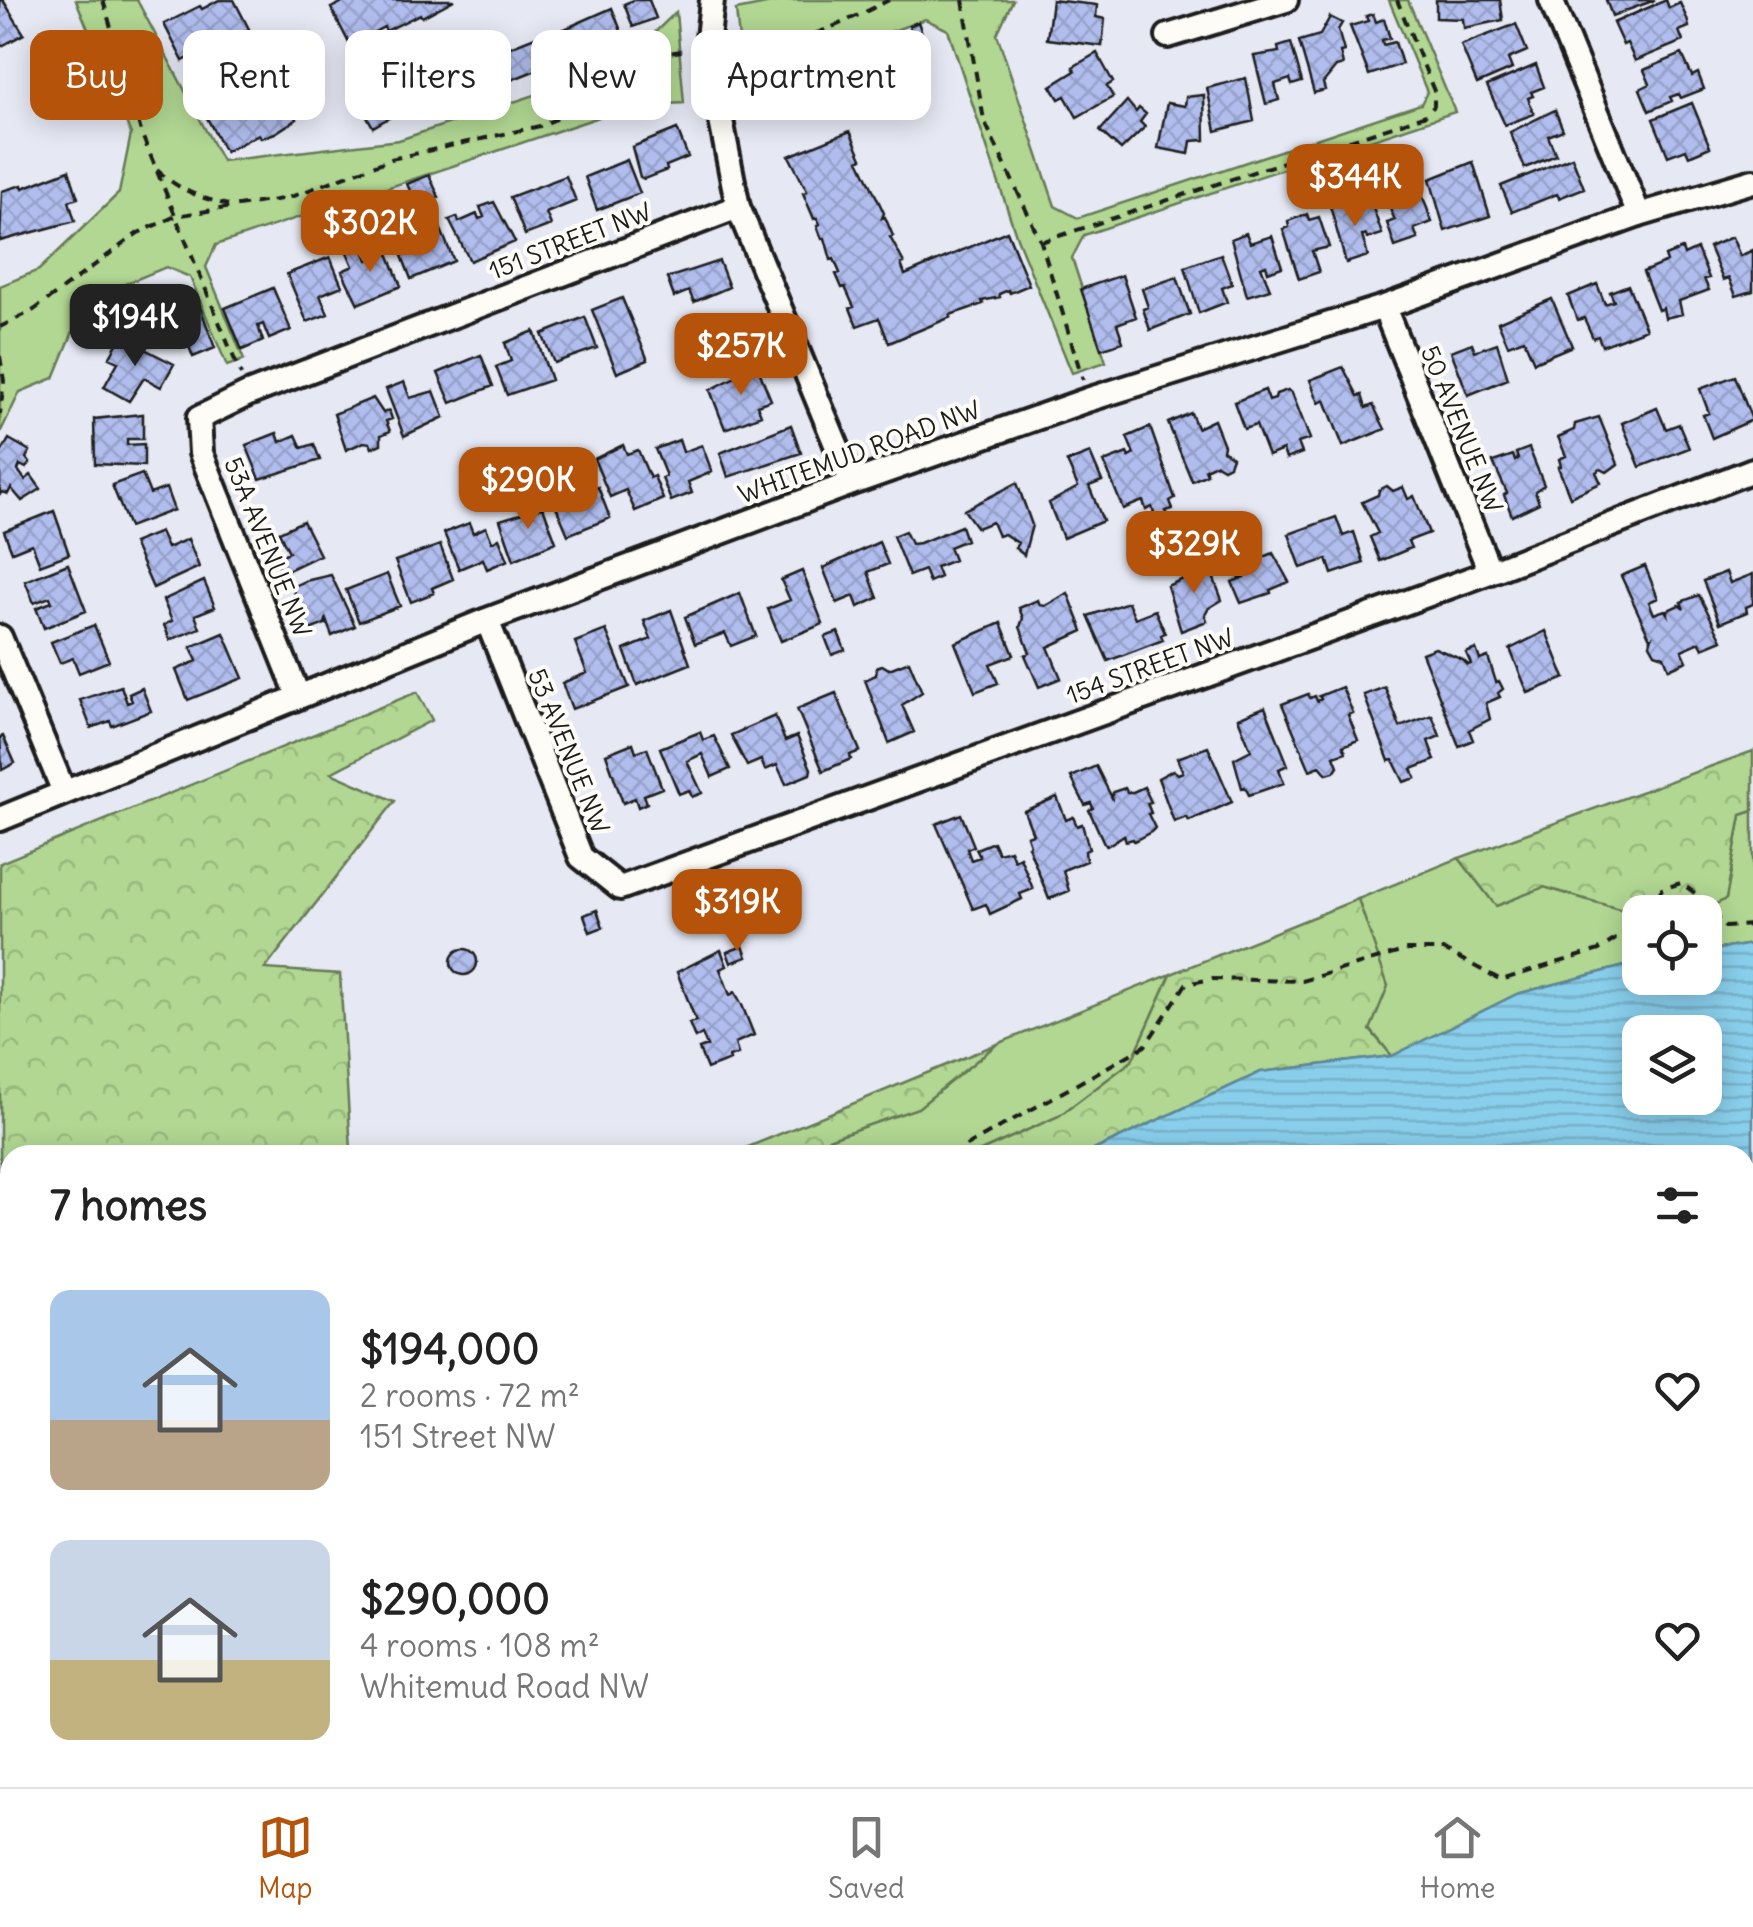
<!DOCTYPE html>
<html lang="en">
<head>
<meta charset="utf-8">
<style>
  :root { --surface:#fff; --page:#f6f6f6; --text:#222; --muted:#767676; --line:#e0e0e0; --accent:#b45309 }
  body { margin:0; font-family:Delius,sans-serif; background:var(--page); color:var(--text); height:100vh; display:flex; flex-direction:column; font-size:38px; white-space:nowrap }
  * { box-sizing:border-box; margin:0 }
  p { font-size:32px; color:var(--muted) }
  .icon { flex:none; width:55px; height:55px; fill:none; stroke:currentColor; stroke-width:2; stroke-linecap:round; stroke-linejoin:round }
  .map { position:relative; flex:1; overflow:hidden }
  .side { position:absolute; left:0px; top:1145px; width:1755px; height:642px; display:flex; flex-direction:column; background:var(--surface); border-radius:30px 30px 0 0; box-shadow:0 5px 25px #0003 }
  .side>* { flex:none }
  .hud { position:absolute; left:30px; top:30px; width:1000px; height:90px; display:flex; gap:20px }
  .buttons { position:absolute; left:1622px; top:895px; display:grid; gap:20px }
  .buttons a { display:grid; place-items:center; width:100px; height:100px; border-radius:20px; background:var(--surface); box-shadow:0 5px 25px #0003; font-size:50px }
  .price { position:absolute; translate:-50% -85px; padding:0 22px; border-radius:20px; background:var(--accent); color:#fff; font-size:32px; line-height:65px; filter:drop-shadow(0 2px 5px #0008) }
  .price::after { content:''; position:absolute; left:50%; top:60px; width:30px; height:22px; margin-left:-15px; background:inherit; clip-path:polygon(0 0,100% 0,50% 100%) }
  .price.on { background:#222; color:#fff }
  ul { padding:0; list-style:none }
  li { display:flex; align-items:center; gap:30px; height:250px; padding:0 50px }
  li span { display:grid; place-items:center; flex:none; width:280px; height:200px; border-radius:20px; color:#555 }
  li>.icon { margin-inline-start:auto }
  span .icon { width:120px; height:120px; fill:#fffc; stroke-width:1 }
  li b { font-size:42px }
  h2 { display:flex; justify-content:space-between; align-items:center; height:120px; padding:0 50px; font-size:42px }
  .tag { padding:0 35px; border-radius:20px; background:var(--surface); box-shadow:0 5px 25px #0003; font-size:35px; line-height:90px }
  .tag.on { background:var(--accent); color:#fff }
  .dock { display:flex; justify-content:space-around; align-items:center; height:140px; border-top:2px solid var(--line); background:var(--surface); font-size:28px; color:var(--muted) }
  .dock a { display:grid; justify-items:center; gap:5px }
  .dock .on { color:var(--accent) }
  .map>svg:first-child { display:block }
  .green { fill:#b1d792; stroke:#667a57; stroke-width:2.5 }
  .forest { fill:url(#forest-crowns); stroke:#667a57; stroke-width:2.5 }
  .water { fill:url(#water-rules); stroke:#5d8798; stroke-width:2.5; fill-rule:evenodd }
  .building { fill:url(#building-cross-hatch); stroke:#1c1c1c; stroke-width:2.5 }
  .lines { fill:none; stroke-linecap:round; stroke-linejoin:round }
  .minor-casing { stroke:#1c1c1c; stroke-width:30 }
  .path { stroke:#1c1c1c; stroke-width:4; stroke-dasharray:10 8; stroke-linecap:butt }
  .minor { stroke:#fdfcf7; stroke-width:22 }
  .labels { text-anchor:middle; stroke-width:8; stroke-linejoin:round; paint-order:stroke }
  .street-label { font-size:25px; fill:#1c1c1c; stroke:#fdfcf7 }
</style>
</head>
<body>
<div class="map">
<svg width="1753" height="1787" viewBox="0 0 1753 1787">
  <defs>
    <pattern id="forest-crowns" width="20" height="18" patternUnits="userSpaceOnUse" patternTransform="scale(2.5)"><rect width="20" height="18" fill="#b1d792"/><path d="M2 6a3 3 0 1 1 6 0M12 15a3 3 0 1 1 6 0" fill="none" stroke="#98b87d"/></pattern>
    <pattern id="water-rules" width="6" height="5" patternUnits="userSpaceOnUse" patternTransform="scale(2.5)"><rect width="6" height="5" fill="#89ceeb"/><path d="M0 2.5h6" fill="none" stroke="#76b0c9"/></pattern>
    <pattern id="building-cross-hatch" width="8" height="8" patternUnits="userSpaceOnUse" patternTransform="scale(2.5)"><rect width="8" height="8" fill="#b0bded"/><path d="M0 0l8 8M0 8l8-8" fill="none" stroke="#97a2cb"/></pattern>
  </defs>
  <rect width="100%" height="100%" fill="#e6e9f4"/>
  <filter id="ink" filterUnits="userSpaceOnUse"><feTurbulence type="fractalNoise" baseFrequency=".01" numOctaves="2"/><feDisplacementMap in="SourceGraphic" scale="20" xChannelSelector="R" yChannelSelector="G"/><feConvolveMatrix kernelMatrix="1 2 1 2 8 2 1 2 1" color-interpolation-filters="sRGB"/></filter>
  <g filter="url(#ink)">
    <path class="green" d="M76 0H137L222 161 399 140 619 67 676 12 684 103 632 106 216 245 206 267 244 360 227 366 190 277 166 267 86 300 54 378 20 392 0 433V286L39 270 119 193 131 134Z
      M786 0H1013L997 34 1055 206 1078 218 1421 104 1427 92 1389 0H1408L1455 112 1084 235 1072 258 1106 362 1072 373 1017 238 948 30 925 19 789 69 745 100 736 10Z
      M1753 811V944L1705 951V912H1700L1726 899 1741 815Z
      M1459 858 1496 906 1544 887 1640 915V962L1517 994 1392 1056 1370 1029 1358 899Z
      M1171 974 1132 1061 1059 1116 972 1155H782L918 1108 997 1044Z"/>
    <path class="forest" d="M417 692 432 720 331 773 395 801 265 969 340 974 351 1150 336 1155H10V1226L0 1218V863Z
      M1753 751V811L1741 815 1726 899 1700 912H1640V915L1544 887 1496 906 1459 858Z
      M1358 899 1388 986 1370 1030 1392 1056 1261 1072 1083 1155H972L1059 1116 1132 1061 1171 974Z
      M997 1044 918 1108 782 1155H729Z
      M10 1226V1778H86L73 1787H0V1406L3 1405Z
      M1753 1539V1787H1310L1326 1778H1745V1544Z"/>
    <path class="water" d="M1753 944V1539L1745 1544V1155H1083L1261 1072 1392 1056 1517 994 1640 962V978H1705V951ZM1640 1032H1705V1098H1640Z
      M86 1778H840L830 1787H73Z
      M1052 1778H1326L1310 1787H1047Z"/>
    <path class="building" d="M0 0H3L24 34 0 47Z
      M219 0H234L249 29 226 43 214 44 183 61 164 24 200 6 202 9Z
      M347 0H454L422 17 420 14 386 31 384 27 350 45 331 8Z
      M634 0H649L656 18 633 27 624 4Z
      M1052 0 1097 5 1096 17 1105 19 1102 46 1047 39Z
      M1436 0H1500L1503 20 1464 28 1463 19 1436 18Z
      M1606 0H1655L1612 16Z
      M1666 0 1669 8 1680 3 1687 19 1689 27 1679 31 1683 41 1635 61 1627 43 1623 45 1613 23Z
      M612 8 623 36 560 65 559 61 496 86 485 57 550 31 551 35Z
      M1373 14 1376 22 1384 19 1390 38 1382 40 1383 45 1395 42 1402 64 1369 75 1350 26 1368 21 1366 16Z
      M1330 17 1342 23 1338 30 1344 51 1340 52 1343 65 1336 67 1323 83 1325 90 1314 93 1299 41 1320 35Z
      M918 22 927 47 919 50 909 26Z
      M1516 24 1527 51 1508 59 1512 69 1477 84 1461 45Z
      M459 42 480 78 444 98 442 94 409 113 406 108 373 127 353 91 387 72 390 76Z
      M1291 43 1302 82 1292 85 1290 79 1275 84 1279 100 1266 104 1254 56 1279 52 1278 47Z
      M1097 53 1113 82 1107 86 1113 97 1077 117 1065 96 1059 99 1051 86 1075 71 1073 67Z
      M1682 54 1692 76 1698 73 1704 89 1681 98 1679 94 1670 97 1672 101 1649 111 1640 89 1650 84 1644 70Z
      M1536 65 1544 87 1531 92 1533 96 1528 98 1534 114 1505 125 1487 86Z
      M1246 78 1254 121 1216 131 1207 88Z
      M277 82 297 119 275 133 261 138 259 134 225 152 206 116Z
      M1204 95 1205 140 1191 141 1189 154 1158 148 1167 103 1185 106 1186 97Z
      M1127 101 1136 112 1139 108 1146 114 1140 122 1145 127 1121 150 1100 131Z
      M1692 103 1710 147 1689 156 1686 149 1668 156 1653 119Z
      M1555 110 1563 130 1548 136 1556 155 1525 168 1510 132Z
      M677 129 688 157 666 166 667 170 644 179 640 177 632 147Z
      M850 131 862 158 859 160 861 164 884 213 882 218 885 217 893 236 890 237 904 263 901 264 905 275 1007 231 1029 285 1010 293 1008 290 999 294 1000 297 982 301 983 304 950 315 951 317 889 343 879 318 857 326 850 308 854 307 845 287 842 288 836 274 840 273 834 259 831 260 825 238 822 239 817 226 820 224 817 218 814 219 803 193 807 191 789 156Z
      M1572 157 1584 188 1559 198 1557 194 1512 212 1501 186Z
      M627 160 640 193 597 210 585 177Z
      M1473 162 1490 216 1445 231 1430 179Z
      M69 170 78 198 69 201 75 221 0 241 2 191 22 185 23 188Z
      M429 175 439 197 417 206 407 184Z
      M566 176 576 201 546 213 551 225 525 235 510 197Z
      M1419 186 1432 222 1414 229 1418 239 1395 247 1387 223 1395 220 1386 200Z
      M1346 200 1350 210 1372 205 1382 234 1367 239 1366 235 1362 236 1368 256 1346 263 1330 206Z
      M494 202 515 242 470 261 449 220 457 217 459 222 477 214 479 219 484 217 480 207Z
      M1307 214 1309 220 1319 217 1329 247 1312 251 1319 272 1299 279 1283 229 1289 227 1288 221Z
      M437 220 454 261 411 279 399 248 427 238 423 226Z
      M1246 233 1250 243 1272 236 1282 267 1268 272 1266 265 1261 267 1270 289 1247 296 1231 239Z
      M1732 237 1740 256 1753 250V291L1736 296 1729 278 1723 280 1709 247Z
      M363 246 368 260 388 253 401 286 358 304 342 271 353 266 347 252Z
      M1682 249 1684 255 1697 249 1709 278 1704 279 1709 290 1679 301 1682 314 1665 318 1663 308 1658 310 1643 272 1667 262 1665 256Z
      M1221 254 1232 284 1222 288 1227 302 1199 313 1185 267Z
      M330 257 342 286 320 295 328 314 307 322 287 274Z
      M719 261 729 287 694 302 689 291 674 297 667 278Z
      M1122 275 1136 317 1117 324 1123 342 1101 349 1081 289Z
      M1177 277 1190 314 1150 330 1143 309 1148 307 1142 289Z
      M1597 284 1605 304 1614 301 1610 292 1628 285 1646 329 1602 346 1598 336 1593 338 1584 318 1577 320 1568 296Z
      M273 288 291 330 269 339 263 324 258 326 263 341 242 350 225 308Z
      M196 296 215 348 193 357 187 341 180 343 177 336 159 343 147 316Z
      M622 298 648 360 617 373 592 310Z
      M1552 299 1572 346 1534 362 1524 339 1508 345 1498 322Z
      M585 317 597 348 554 363 542 334Z
      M748 324 761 355 725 371 711 339Z
      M534 331 551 380 507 395 496 367 511 361 505 343Z
      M121 337 174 364 161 387 144 378 129 401 104 387 118 362 109 358Z
      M1472 343 1475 351 1497 343 1508 379 1468 395 1451 351Z
      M481 355 493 386 451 403 438 373Z
      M757 366 771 400 757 405 761 415 725 429 710 390Z
      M1343 367 1358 396 1362 395 1366 408 1373 405 1385 429 1343 446 1325 400 1319 403 1310 380Z
      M1735 376 1752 420 1712 438 1703 415 1709 413 1700 389Z
      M404 382 410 398 434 391 444 417 404 436 386 389Z
      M1265 390 1269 401 1275 399 1276 394 1288 390 1292 393 1310 439 1298 443 1302 453 1286 459 1283 450 1268 456 1256 425 1244 429 1234 402Z
      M373 398 383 413 389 410 392 419 386 421 390 431 381 435V444L372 448 370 443 364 442 346 450 334 414Z
      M1657 408 1666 429 1679 424 1689 448 1640 467 1622 423Z
      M1191 413 1197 428 1214 420 1224 445 1223 450 1232 457 1229 465 1223 468 1216 464 1205 469 1207 474 1192 481 1168 423Z
      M143 414V439H127V445L144 444V466L95 464 94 419Z
      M1599 417 1618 464 1607 472 1601 469 1596 472 1601 483 1570 497 1558 467 1561 466 1559 459 1566 456 1558 437 1574 430 1575 424Z
      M791 425 801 453 728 477 720 453Z
      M1150 427 1175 498 1170 501 1173 509 1166 511 1168 515 1156 520 1152 507 1146 510 1143 501 1123 509 1104 462 1127 453 1129 457 1134 454 1127 437Z
      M277 433 280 442 296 435 302 448 314 444 320 460 260 479 246 445Z
      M9 439 30 451 26 458 30 463 26 468 20 465 18 470 25 480 31 475 41 489 22 501 11 488 8 494 3 492 0 494V455Z
      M679 440 683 452 702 445 712 472 688 482 692 493 671 501 662 478 666 476 655 449Z
      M623 445 627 454 638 450 650 478 654 476 663 499 635 511 626 490 610 497 594 459Z
      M1529 448 1544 485 1535 491 1539 503 1512 516 1504 495 1507 493 1493 462 1513 455 1515 461 1518 459 1516 453Z
      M1090 453 1102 481 1089 486 1103 521 1063 538 1049 503 1078 487 1067 462Z
      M142 474 150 494 166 488 174 510 129 527 112 485Z
      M1017 483 1032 525 1024 555 1015 548 1018 543 1004 534 998 536 992 522 977 528 964 510Z
      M1387 486 1393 491 1403 487 1408 499 1414 496 1429 533 1408 541 1411 548 1380 561 1370 537 1378 533 1362 502 1378 495 1379 490Z
      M580 487 583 493 598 487 610 518 568 535 555 504 561 502 559 496Z
      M543 507 556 542 514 560 500 520Z
      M54 511 69 554 40 565 32 544 12 552 4 531Z
      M1336 517 1343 536 1354 532 1364 563 1332 574 1327 559 1301 568 1289 534Z
      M303 521 320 555 282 573 275 558 289 552 279 532Z
      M469 523 473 533 486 527 492 542 499 538 508 560 487 569 483 559 459 569 444 533Z
      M961 526 966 540 949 547 954 560 936 567 940 577 929 582 924 570 909 576 893 536 905 531 911 544 920 543Z
      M160 532 167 548 188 539 199 567 153 588 133 543Z
      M879 542 888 564 868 572 878 598 858 607 854 596 837 603 823 568Z
      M440 545 453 579 432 588 434 593 411 602 395 561Z
      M1260 548 1264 557 1273 553 1289 582 1270 590 1271 593 1241 603 1232 582 1244 577 1236 557Z
      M68 564 86 611 44 628 36 608 52 602 50 597 34 603 25 581Z
      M1194 564 1198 572 1210 568 1222 600 1209 608 1205 615 1207 621 1181 631 1167 586 1183 579 1179 570Z
      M1645 566 1658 598 1649 602 1654 614 1665 610 1668 615V610L1679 605 1684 609 1681 602 1699 595 1722 640 1703 648 1700 642 1682 650 1687 661 1669 669 1664 656 1655 653 1650 644 1652 637 1650 638 1621 576Z
      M802 571 823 624 781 641 768 609 790 600 781 580Z
      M1726 572 1730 583 1753 574V604L1746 607 1747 612 1720 623 1703 581Z
      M387 574 400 606 359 622 346 590Z
      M331 575 355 626 332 636 326 620 325 624 310 630 293 590 294 586 305 581Z
      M204 581 215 607 195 615 200 628 170 640 164 625 172 621 163 600Z
      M740 593 756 636 731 646 725 633 695 644 685 617Z
      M1068 593 1083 631 1048 647 1061 678 1039 687 1025 655 1030 653 1020 627 1023 618 1019 608 1038 600 1040 605 1045 606Z
      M1128 602 1135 618 1155 610 1165 633 1161 635 1163 640 1108 661 1088 616Z
      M671 610 690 664 637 685 624 650 651 639 644 621Z
      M1001 623 1014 655 990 664 998 683 975 692 955 643Z
      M94 625 109 661 79 673 73 658 60 663 51 642Z
      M606 630 629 687 572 709 562 683 587 673 575 642Z
      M1546 631 1565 678 1528 693 1510 649Z
      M838 632 845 650 832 655 825 637Z
      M224 633 243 678 188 700 176 670 197 661 191 647Z
      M1435 648 1463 660 1468 665 1471 664 1466 653 1476 649 1480 660 1488 657 1496 682 1499 681 1503 689 1498 693 1500 697 1486 703 1490 719 1469 730 1473 740 1459 746 1422 653Z
      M909 661 922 692 902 705 914 732 889 743 865 680 876 675 877 667 882 665 889 669Z
      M121 686 127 703 132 701 129 694 142 688 151 711 112 726 110 721 91 728 80 700Z
      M1342 687 1353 713 1348 715 1358 740 1343 746 1346 752 1334 756 1338 766 1334 772 1327 774 1320 766 1310 770 1282 704 1308 694 1310 698 1315 696 1317 701 1321 699 1319 696Z
      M1385 687 1400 727 1432 715 1440 736 1428 741 1435 760 1412 769 1416 778 1404 782 1393 760 1389 761 1364 695Z
      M836 693 860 751 850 755 851 759 823 771 797 709Z
      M1265 707 1288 765 1279 769 1284 783 1249 795 1245 787 1242 788 1234 759 1251 750 1238 718Z
      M775 716 785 741 797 736 811 769 810 774 786 784 777 765 765 770 761 760 747 766 731 735Z
      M700 732 703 740 714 736 730 769 712 777 702 754 687 761 702 793 692 797 689 790 679 794 660 748Z
      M3 736 15 763 2 770 0 737Z
      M633 743 636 752 647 748 662 788 644 795 647 803 638 807 635 798 623 803 606 754Z
      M1208 747 1232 802 1189 821 1187 817 1174 822 1158 778 1173 770 1178 774 1183 772 1177 758Z
      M1096 766 1112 798 1113 792 1125 788 1127 792H1133L1144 787 1151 802 1147 803 1151 813 1148 814 1155 828 1151 832 1134 841 1133 839 1126 841 1124 835 1107 846 1104 843 1089 810 1093 808 1091 803 1085 805 1071 777Z
      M1057 797 1066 820 1073 817 1077 826 1082 824 1089 849 1085 851 1086 861 1063 870 1069 891 1049 899 1028 846 1030 845 1027 836 1033 834 1024 811Z
      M961 814 974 846 967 849 971 860 980 857 976 849 993 842 998 853 1010 850 1014 860 1020 857 1033 889 1020 894 1022 899 990 914 986 904 973 909 936 824Z
      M597 910 603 927 590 932 584 915Z
      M743 946 747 957 731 963 727 952Z
      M451 962a13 13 0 1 1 26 0a13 13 0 1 1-26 0Z
      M721 950 727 966 720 969 730 995 735 992 742 1005 754 1035 735 1043 738 1054 729 1057 730 1060 707 1069 699 1049 707 1046 702 1034 695 1038 689 1023 696 1021 677 972Z"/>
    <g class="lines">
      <defs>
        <path id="minor" d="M712 0 707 49 738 207 852 483
          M1551 0 1639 215
          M1168 36 1286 0
          M1384 307 1490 572
          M487 620 581 857 620 888 1490 572 1753 470
          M0 637 64 792
          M298 695 201 453 199 418 248 394 738 207
          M0 819 487 620 852 483 1087 400 1384 307 1639 215 1753 181"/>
      </defs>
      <use href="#minor" class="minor-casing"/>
      <path class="path" d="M103 0 142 135 241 375
        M963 0 984 120 1041 242 1083 380
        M728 50C784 52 840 25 889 0
        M157 170C179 190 200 198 228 205
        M1041 242 1426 115 1434 106V91L1397 0
        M0 327 34 310 138 233 176 216 288 198 391 159 540 126 589 104 655 55 688 50
        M0 356 4 381 0 414
        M1648 912 1662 889 1681 883 1700 897 1725 927 1753 925
        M950 1155 1145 1046 1186 984 1212 979 1302 981 1407 950H1444L1501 980 1599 950 1640 923
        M1745 1638 1753 1633
        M1753 1718V1719
        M0 1741 10 1753
        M15 1787 23 1778
        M1620 1787 1622 1778"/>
      <use href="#minor" class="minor"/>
    </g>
  </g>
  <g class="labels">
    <g class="street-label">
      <text transform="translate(570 241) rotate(-21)" y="9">151 STREET NW</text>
      <text transform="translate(1462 429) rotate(68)" y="9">50 AVENUE NW</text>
      <text transform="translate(859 452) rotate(-20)" y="9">WHITEMUD ROAD NW</text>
      <text transform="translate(268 547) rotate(68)" y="9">53A AVENUE NW</text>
      <text transform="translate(1150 666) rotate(-20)" y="9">154 STREET NW</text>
      <text transform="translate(569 751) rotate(68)" y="9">53 AVENUE NW</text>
    </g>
  </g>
</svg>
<div class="buttons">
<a><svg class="icon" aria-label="locate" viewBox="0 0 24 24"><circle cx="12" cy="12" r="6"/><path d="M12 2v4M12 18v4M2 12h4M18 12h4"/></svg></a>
<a><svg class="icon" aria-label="layers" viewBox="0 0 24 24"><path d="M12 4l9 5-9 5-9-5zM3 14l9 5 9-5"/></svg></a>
</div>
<b class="price" style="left:1355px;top:229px">$344K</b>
<b class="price" style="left:370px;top:275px">$302K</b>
<b class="price on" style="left:135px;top:369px">$194K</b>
<b class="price" style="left:741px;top:398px">$257K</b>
<b class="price" style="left:528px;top:532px">$290K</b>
<b class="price" style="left:1194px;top:596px">$329K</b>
<b class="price" style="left:737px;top:954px">$319K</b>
<div class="hud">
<a class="tag on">Buy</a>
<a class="tag">Rent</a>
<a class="tag">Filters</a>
<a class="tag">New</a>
<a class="tag">Apartment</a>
</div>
<section class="side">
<h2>7 homes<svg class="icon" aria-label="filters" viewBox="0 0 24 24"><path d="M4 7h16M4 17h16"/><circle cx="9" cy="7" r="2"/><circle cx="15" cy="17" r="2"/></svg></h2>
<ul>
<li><span style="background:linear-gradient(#a9c7e8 65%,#b9a48a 0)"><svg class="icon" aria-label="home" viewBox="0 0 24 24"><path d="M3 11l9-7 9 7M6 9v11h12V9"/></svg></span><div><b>$194,000</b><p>2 rooms · 72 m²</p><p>151 Street NW</p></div><svg class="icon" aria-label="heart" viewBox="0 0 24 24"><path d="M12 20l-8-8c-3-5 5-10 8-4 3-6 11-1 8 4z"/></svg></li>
<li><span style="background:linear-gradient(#c9d6e8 60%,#c2b280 0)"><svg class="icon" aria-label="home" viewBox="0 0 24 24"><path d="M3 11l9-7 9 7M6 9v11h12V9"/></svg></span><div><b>$290,000</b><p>4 rooms · 108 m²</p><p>Whitemud Road NW</p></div><svg class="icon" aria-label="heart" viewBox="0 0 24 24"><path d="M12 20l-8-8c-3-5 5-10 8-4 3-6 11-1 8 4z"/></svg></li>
</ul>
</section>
</div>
<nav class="dock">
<a class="on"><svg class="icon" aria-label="map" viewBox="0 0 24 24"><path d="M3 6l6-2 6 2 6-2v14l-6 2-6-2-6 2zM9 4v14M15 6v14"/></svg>Map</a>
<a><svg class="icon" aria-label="saved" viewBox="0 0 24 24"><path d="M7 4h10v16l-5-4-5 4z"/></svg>Saved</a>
<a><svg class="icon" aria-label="home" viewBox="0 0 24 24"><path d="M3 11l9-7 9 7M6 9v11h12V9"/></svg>Home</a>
</nav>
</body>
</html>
